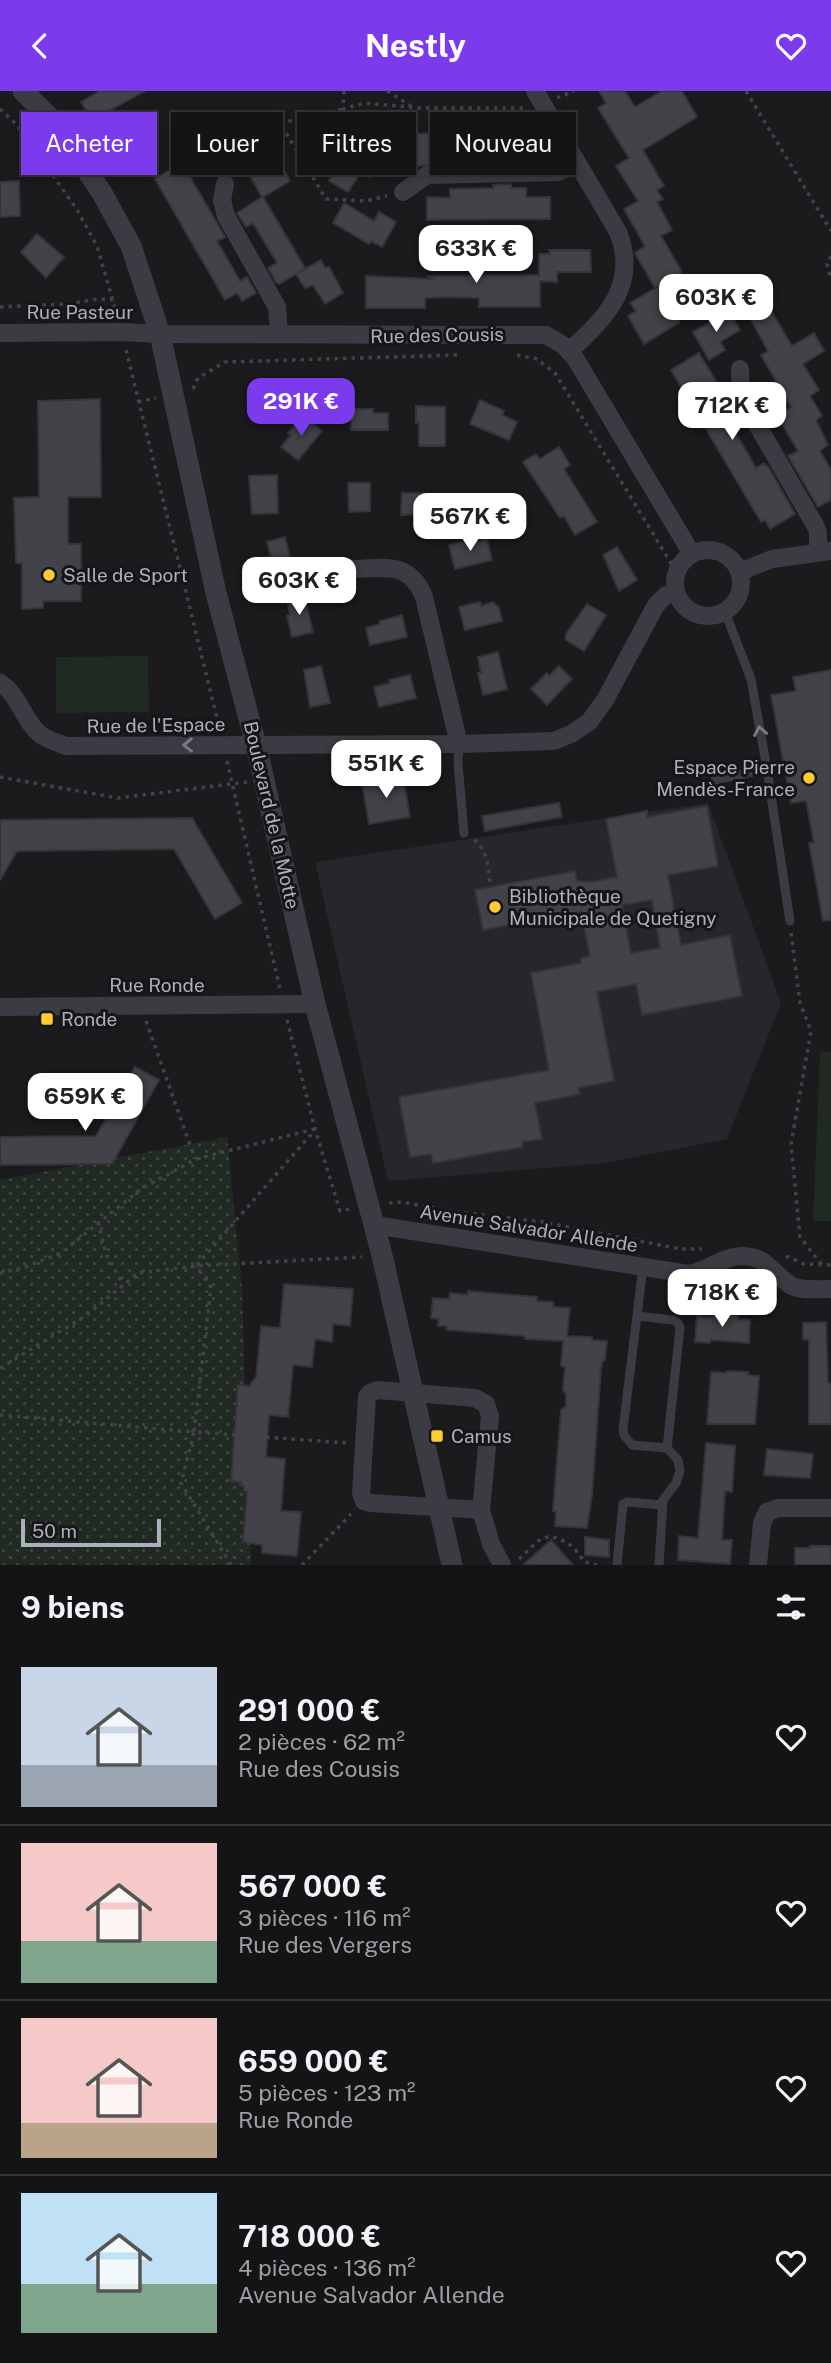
<!DOCTYPE html>
<html lang="fr">
<head>
<meta charset="utf-8">
<style>
  :root { --surface:#141416; --page:#212123; --text:#f1f3f6; --muted:#9d9ea1; --line:#333335; --accent:#7c3aed }
  body { margin:0; font-family:"Public Sans",sans-serif; background:var(--page); color:var(--text); height:100vh; display:flex; flex-direction:column; font-size:26px; white-space:nowrap }
  * { box-sizing:border-box; margin:0 }
  p { font-size:23px; color:var(--muted) }
  .icon { flex:none; width:38px; height:38px; fill:none; stroke:currentColor; stroke-width:2; stroke-linecap:round; stroke-linejoin:round }
  .map { position:relative; height:1474px; overflow:hidden }
  .sheet { display:flex; flex-direction:column; background:var(--surface); flex:1 }
  .sheet>* { flex:none }
  .top-card { position:absolute; left:21px; top:21px; width:789px; height:63px; display:flex; gap:14px }
  .scale { position:absolute; left:21px; bottom:18px; width:140px; box-sizing:border-box; padding-left:7px; border:4px solid #acb0be; border-top:0; font-size:19px; line-height:24px; white-space:nowrap; color:#acb0be; -webkit-text-stroke:5px #161518; paint-order:stroke }
  .price { position:absolute; translate:-50% -60px; padding:0 16px; border-radius:14px; background:#fff; color:#222; font-size:23px; line-height:46px; filter:drop-shadow(0 2px 4px #0008) }
  .price::after { content:''; position:absolute; left:50%; top:42px; width:21px; height:16px; margin-left:-10px; background:inherit; clip-path:polygon(0 0,100% 0,50% 100%) }
  .price.current { background:var(--accent); color:#fff }
  ul { padding:0; list-style:none }
  li { display:flex; align-items:center; gap:21px; height:175px; padding:0 21px }
  li+li { border-top:2px solid var(--line) }
  li span { display:grid; place-items:center; flex:none; width:196px; height:140px; border-radius:0px; color:#555 }
  li>.icon { margin-inline-start:auto }
  span .icon { width:84px; height:84px; fill:#fffc; stroke-width:1 }
  li b { font-size:30px }
  h2 { display:flex; justify-content:space-between; align-items:center; height:84px; padding:0 21px; font-size:30px }
  .chip { padding:0 24px; border-radius:0px; background:var(--surface); box-shadow:0 4px 10px #0003,0 0 0 2px var(--line); font-size:24px; line-height:63px }
  .chip.current { background:var(--accent); color:#fff }
  header { display:flex; justify-content:space-between; align-items:center; height:91px; padding:0 21px; background:var(--accent); color:#fff; font-size:32px; font-weight:700 }
  .map>svg:first-child { display:block }
  .built { fill:#27262a }
  .grass { fill:#202922 }
  .park { fill:url(#park-dots) }
  .building { fill:#424248; stroke:#353439; stroke-width:2; fill-rule:evenodd }
  .lines { fill:none; stroke-linecap:round; stroke-linejoin:round }
  .path { stroke:#41434a; stroke-width:3.5; stroke-dasharray:3.5 5; stroke-linecap:butt }
  .service { stroke:#3b3c43; stroke-width:9 }
  .minor { stroke:#3b3c43; stroke-width:18 }
  .tertiary { stroke:#3b3c43; stroke-width:21 }
  .oneway { stroke:#797c87 }
  .poi-dot { fill:#ffcb31; stroke:#161518; stroke-width:2.5 }
  .labels { text-anchor:middle; stroke-width:6; stroke-linejoin:round; paint-order:stroke }
  .street-label { font-size:19px; fill:#acb0be; stroke:#161518 }
  .poi-label { font-size:19px; fill:#acb0be; stroke:#161518; text-anchor:start }
</style>
</head>
<body>
<header><svg class="icon" aria-label="back" viewBox="0 0 24 24"><path d="M15 5l-7 7 7 7"/></svg>Nestly<svg class="icon" aria-label="heart" viewBox="0 0 24 24"><path d="M12 20l-8-8c-3-5 5-10 8-4 3-6 11-1 8 4z"/></svg></header>
<div class="map">
<svg width="831" height="1474" viewBox="0 0 831 1474">
  <defs>
    <pattern id="park-dots" width="8" height="8" patternUnits="userSpaceOnUse" patternTransform="scale(1.75)"><rect width="8" height="8" fill="#202922"/><path d="M2 2h.1M6 6h.1" fill="none" stroke="#3e4640" stroke-width="1.8" stroke-linecap="round"/></pattern>
  </defs>
  <rect width="100%" height="100%" fill="#1b1a1d"/>
  <path class="built" d="M708 712 781 912 727 1048 605 1072 388 1090 315 771Z"/>
  <path class="grass" d="M148 565 149 621 56 622V566Z
    M820 961H831V1130H813Z"/>
  <path class="park" d="M227 1046 242 1198 251 1474H0V1089Z"/>
  <path class="building" d="M100 0H145L92 29 81 11Z
    M599 0H625L635 16 662 0H682L697 26 643 59 664 95 657 99 663 108 657 111 672 139 661 145 682 181 655 197 635 162 645 155 624 118 638 110 616 75 629 67 598 17 606 12Z
    M493 34H510V46H515V62H511V71H493V65L446 66 447 72 411 76V66H387V43L493 42Z
    M222 43 236 67 220 77 215 68 189 84 225 146 217 150 240 190 247 186 256 202 242 210 237 202 225 209 155 88 188 68 184 60 211 45 212 48Z
    M257 62 261 70 274 63 290 90 263 106 305 177 298 182 321 169 325 177 329 176 343 202 325 213 313 194 305 197 296 183 279 193 276 191 268 177 277 172 253 132 246 136 237 122 262 106 242 71Z
    M363 62 377 70 369 86 361 81 348 101 329 90 345 63 357 71Z
    M19 90 20 125 0 126V91Z
    M511 93V97H526V106H550V128L427 129V106L450 107V98L493 97V94Z
    M344 112 374 130 379 121 396 131 382 156 371 150 369 153 333 132Z
    M37 143 64 166 46 187 21 161Z
    M549 159H590L591 181H557V191L540 190V216H479V207L448 206 425 207V217H366V185L432 188 428 185 539 184V187V163H550Z
    M659 195 680 231 644 253 628 225 636 220 630 212Z
    M770 218 792 255 814 242 824 260 803 273 819 299 810 305 822 325 816 329 828 354 820 360 831 379V409L818 416 788 365 798 360 777 324 791 316 761 264 768 260 751 229Z
    M729 220 740 239 720 251 725 259 709 269 693 241Z
    M699 262 735 322 727 327 756 377 764 372 769 377 795 423 770 438 765 429 761 431 671 279Z
    M100 308 101 406H68V453H81V510H43V517L22 518V472H16L14 407 39 406 38 310Z
    M480 309 504 320 502 324 517 331 509 349 470 333Z
    M416 315 445 316V355H419V332H416Z
    M351 318H373V322H388V339H351Z
    M302 324 322 340 298 369 281 356 291 344 288 342Z
    M559 356 570 374 564 378 597 431 575 444 564 425 560 427 523 371 536 363 540 368Z
    M277 384 278 422 252 423 249 385Z
    M348 392H370V420L349 421Z
    M402 402H424V406H438V423L401 424Z
    M285 446 294 483 273 488 268 466 271 465 267 451Z
    M487 448 492 469 455 478 449 454 470 449 471 452Z
    M617 456 637 489 619 500 603 464Z
    M304 504 313 541 292 546 287 525 290 524 287 508Z
    M480 511 481 515 493 511 499 517 502 530 465 539 459 516Z
    M587 513 606 524 584 560 566 549V543Z
    M402 524 407 546 370 554 366 537 380 533V530Z
    M498 561 507 598 483 604 478 582H481L478 566Z
    M321 575 330 612 310 616 304 579Z
    M559 575 572 588 547 614 531 598 547 582 549 585Z
    M831 579V829L823 830 809 752 814 751 806 710 791 712 771 604 796 600 793 586Z
    M410 584 416 607 379 616 374 596 390 592 389 589Z
    M403 685 410 726 369 733 362 692Z
    M559 712 562 726 485 740 482 725Z
    M707 715 718 775 668 784 681 854 730 844 742 905 642 924 636 893 597 901 614 990 578 997 580 1003 535 1012 542 1048 522 1051 523 1056 433 1072 431 1063 410 1066 399 1006 549 979 531 882 581 872V867L590 865 581 821 483 839 475 799 575 780 577 790 591 791 617 786 606 728 647 720V726ZM652 809 660 857 631 862 622 814Z
    M192 727 242 812 215 828 174 758 17 760 0 789V729Z
    M135 976 159 989 112 1073 0 1074V1046L96 1045Z
    M284 1193 353 1198 350 1235 333 1233 332 1251 315 1248 312 1276 293 1274 288 1326 269 1324 266 1366 285 1368 281 1420 301 1421 297 1465 262 1462V1454L243 1451 247 1401 244 1400V1395L240 1394 241 1391 231 1390 238 1294 249 1295 256 1286 261 1235 280 1237Z
    M468 1200 537 1206V1210L553 1211V1216L570 1217 567 1245 592 1246V1249L607 1250 605 1269H603L601 1277 592 1404 587 1437 555 1435 556 1420H553L561 1319 566 1315V1303L563 1299 565 1276 561 1275 563 1250 525 1248V1245L447 1239 446 1235H438L439 1228 431 1227 433 1207 449 1208 450 1202 468 1204Z
    M712 1222 738 1224V1228L750 1229 749 1252 711 1249 710 1252 695 1251 697 1225 712 1226Z
    M826 1231 828 1292H831V1333H809V1249L803 1248V1232Z
    M727 1280 748 1281V1284L759 1285 755 1333H707L711 1281 726 1282Z
    M706 1352 735 1355 732 1401 725 1400 722 1449H732L730 1473 678 1469 679 1445 698 1447Z
    M767 1358 813 1363 810 1387 764 1384Z
    M585 1446 609 1449V1466L585 1464Z
    M551 1449 573 1474H523Z
    M810 1455H831V1474H795V1457H810Z"/>
  <g class="lines">
    <path class="path" d="M344 0 343 18 365 12 419 17H527
      M387 0 411 15
      M746 0 831 140
      M557 7 574 0
      M0 18 16 33 76 117 97 155 117 224
      M280 32 343 18
      M230 78 232 73 252 58 265 34 280 32 326 108 366 110 387 105
      M310 83 343 18
      M831 165 827 173 831 189
      M0 216 67 213 98 208 113 209
      M126 259 220 639
      M517 264 537 268 555 282 677 482
      M193 298 198 287 225 271 457 264
      M138 311 156 307
      M227 670 280 898
      M0 686 118 707 247 691
      M474 749C487 758 488 776 490 791
      M791 842 800 912 811 940 791 1053 800 1146 822 1174
      M287 929 315 1038 340 1120 350 1118
      M146 930 195 1068
      M389 1112 402 1111 449 1120 543 1131 680 1158H702
      M98 1131 106 1163 123 1193
      M786 1165 804 1173 831 1174
      M197 1174 314 1040
      M0 1182 25 1176 61 1162 141 1098 196 1068 315 1038
      M0 1277 87 1224 138 1182 196 1175 362 1166
      M0 1324 194 1341 211 1196 196 1175
      M519 1468 538 1450 550 1445C567 1450 575 1455 584 1471L598 1474
      M231 1474 181 1392 194 1341 348 1352
      M302 1474 351 1423"/>
    <path class="service" d="M459 653 458 672 464 742
      M767 678 790 830
      M715 689 767 678 751 588 725 521
      M643 1176 623 1338 624 1344 632 1354 667 1357
      M637 1225 673 1229 678 1232 680 1237 667 1357 678 1369 680 1380 676 1392 663 1409 659 1474
      M617 1474 623 1413 628 1411 662 1414"/>
    <path class="minor" d="M535 0 618 141C639 193 606 228 569 260
      M225 93 222 109 226 125 277 216 279 243
      M403 101 427 84 558 81 577 72
      M0 242 122 241 160 243 546 244 563 254 575 267 692 463
      M740 278 741 306 815 434 818 441V460
      M675 492a33 33 0 1 1 66 0a33 33 0 1 1-66 0Z
      M352 478C384 477 410 470 424 506L459 653 554 650 571 643 589 631 605 609 656 514 666 504 676 501
      M739 481 772 468 831 460
      M0 592C19 603 23 630 41 644 48 649 58 652 66 655L459 653
      M0 916 315 913
      M374 1134 689 1183C707 1180 722 1166 741 1165 769 1165 772 1184 792 1195 803 1200 820 1198 831 1198
      M378 1299 475 1307 486 1313 490 1325 481 1419 371 1412 364 1410 361 1402 367 1306 370 1302Z
      M481 1419 491 1453 502 1474
      M758 1474 762 1432 767 1421 778 1417H831"/>
    <path class="tertiary" d="M23 0 49 26 68 51 102 102 131 155 160 243 216 502 256 654 315 913 382 1164 452 1474"/>
  </g>
  <defs><path id="oneway-chevron" d="M-2-3.5L2.5 0L-2 3.5" fill="none" stroke-width="1.6" stroke-linecap="round" stroke-linejoin="round" transform="scale(1.75)"/></defs>
  <g class="oneway">
    <use href="#oneway-chevron" transform="translate(760 640) rotate(-100)"/>
    <use href="#oneway-chevron" transform="translate(188 654) rotate(179)"/>
  </g>
  <g class="poi-dot">
    <circle cx="49" cy="484" r="7"/>
    <circle cx="809" cy="687" r="7"/>
    <circle cx="495" cy="816" r="7"/>
    <rect x="40" y="921" width="14" height="14" rx="3.5"/>
    <rect x="430" y="1338" width="14" height="14" rx="3.5"/>
  </g>
  <g class="labels">
    <g class="street-label">
      <text x="80" y="228">Rue Pasteur</text>
      <text transform="translate(437 244) rotate(-1)" y="7">Rue des Cousis</text>
      <text transform="translate(156 634) rotate(-1)" y="7">Rue de l'Espace</text>
      <text transform="translate(272 724) rotate(77)" y="7">Boulevard de la Motte</text>
      <text x="157" y="901">Rue Ronde</text>
      <text transform="translate(529 1137) rotate(9)" y="7">Avenue Salvador Allende</text>
    </g>
    <g class="poi-label">
      <text x="63" y="491">Salle de Sport</text>
      <text x="795" y="683" text-anchor="end">Espace Pierre<tspan x="795" dy="22">Mendès-France</tspan></text>
      <text x="509" y="812">Bibliothèque<tspan x="509" dy="22">Municipale de Quetigny</tspan></text>
      <text x="61" y="935">Ronde</text>
      <text x="451" y="1352">Camus</text>
    </g>
  </g>
</svg>
<div class="scale">50 m</div>
<b class="price" style="left:476px;top:194px">633K €</b>
<b class="price" style="left:716px;top:243px">603K €</b>
<b class="price current" style="left:301px;top:347px">291K €</b>
<b class="price" style="left:732px;top:351px">712K €</b>
<b class="price" style="left:470px;top:462px">567K €</b>
<b class="price" style="left:299px;top:526px">603K €</b>
<b class="price" style="left:386px;top:709px">551K €</b>
<b class="price" style="left:85px;top:1042px">659K €</b>
<b class="price" style="left:722px;top:1238px">718K €</b>
<div class="top-card">
<a class="chip current">Acheter</a>
<a class="chip">Louer</a>
<a class="chip">Filtres</a>
<a class="chip">Nouveau</a>
</div>
</div>
<section class="sheet">
<h2>9 biens<svg class="icon" aria-label="filters" viewBox="0 0 24 24"><path d="M4 7h16M4 17h16"/><circle cx="9" cy="7" r="2"/><circle cx="15" cy="17" r="2"/></svg></h2>
<ul>
<li><span style="background:linear-gradient(#c9d6e8 70%,#9aa5b1 0)"><svg class="icon" aria-label="home" viewBox="0 0 24 24"><path d="M3 11l9-7 9 7M6 9v11h12V9"/></svg></span><div><b>291 000 €</b><p>2 pièces · 62 m²</p><p>Rue des Cousis</p></div><svg class="icon" aria-label="heart" viewBox="0 0 24 24"><path d="M12 20l-8-8c-3-5 5-10 8-4 3-6 11-1 8 4z"/></svg></li>
<li><span style="background:linear-gradient(#f6c9c9 70%,#7fa58c 0)"><svg class="icon" aria-label="home" viewBox="0 0 24 24"><path d="M3 11l9-7 9 7M6 9v11h12V9"/></svg></span><div><b>567 000 €</b><p>3 pièces · 116 m²</p><p>Rue des Vergers</p></div><svg class="icon" aria-label="heart" viewBox="0 0 24 24"><path d="M12 20l-8-8c-3-5 5-10 8-4 3-6 11-1 8 4z"/></svg></li>
<li><span style="background:linear-gradient(#f6c9c9 75%,#b9a48a 0)"><svg class="icon" aria-label="home" viewBox="0 0 24 24"><path d="M3 11l9-7 9 7M6 9v11h12V9"/></svg></span><div><b>659 000 €</b><p>5 pièces · 123 m²</p><p>Rue Ronde</p></div><svg class="icon" aria-label="heart" viewBox="0 0 24 24"><path d="M12 20l-8-8c-3-5 5-10 8-4 3-6 11-1 8 4z"/></svg></li>
<li><span style="background:linear-gradient(#bfe0f5 65%,#7fa58c 0)"><svg class="icon" aria-label="home" viewBox="0 0 24 24"><path d="M3 11l9-7 9 7M6 9v11h12V9"/></svg></span><div><b>718 000 €</b><p>4 pièces · 136 m²</p><p>Avenue Salvador Allende</p></div><svg class="icon" aria-label="heart" viewBox="0 0 24 24"><path d="M12 20l-8-8c-3-5 5-10 8-4 3-6 11-1 8 4z"/></svg></li>
</ul>
</section>
</body>
</html>
